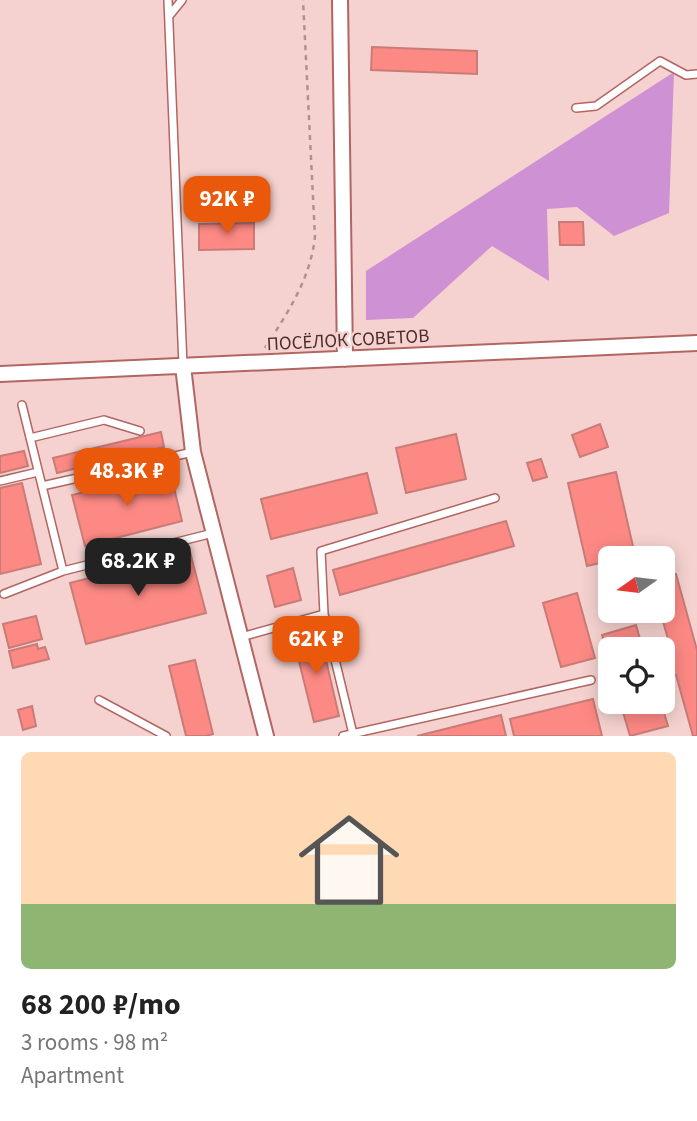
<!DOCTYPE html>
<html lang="en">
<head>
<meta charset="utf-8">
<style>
  :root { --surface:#fff; --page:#f2f2f2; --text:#222; --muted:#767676; --line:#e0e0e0; --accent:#ea580c }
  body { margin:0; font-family:"Source Sans 3",sans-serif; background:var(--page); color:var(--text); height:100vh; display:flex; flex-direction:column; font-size:26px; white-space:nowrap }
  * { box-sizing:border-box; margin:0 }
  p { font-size:23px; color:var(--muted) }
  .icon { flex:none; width:38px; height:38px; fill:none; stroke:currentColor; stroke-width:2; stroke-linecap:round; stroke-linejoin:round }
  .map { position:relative; height:736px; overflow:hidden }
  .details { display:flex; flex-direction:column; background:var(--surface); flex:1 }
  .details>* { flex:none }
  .needle { width:46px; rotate:256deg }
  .controls { position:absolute; left:598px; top:546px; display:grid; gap:14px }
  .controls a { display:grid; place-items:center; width:77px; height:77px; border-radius:10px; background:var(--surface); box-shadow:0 4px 18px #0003; font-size:35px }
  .price { position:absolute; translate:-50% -60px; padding:0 16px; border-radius:14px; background:var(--accent); color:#fff; font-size:23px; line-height:46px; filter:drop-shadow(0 2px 4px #0008) }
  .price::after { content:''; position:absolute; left:50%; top:42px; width:21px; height:16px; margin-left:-10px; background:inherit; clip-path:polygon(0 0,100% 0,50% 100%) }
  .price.on { background:#222; color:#fff }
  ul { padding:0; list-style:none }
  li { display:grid; align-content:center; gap:14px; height:371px; padding:0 21px }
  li+li { border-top:2px solid var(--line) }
  li span { display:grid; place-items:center; height:217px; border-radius:10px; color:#555 }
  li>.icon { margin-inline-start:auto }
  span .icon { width:126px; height:126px; fill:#fffc; stroke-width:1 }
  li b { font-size:30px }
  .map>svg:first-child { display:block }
  .green { fill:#ce91d3 }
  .building { fill:#fd8984; stroke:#c97c77; stroke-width:2 }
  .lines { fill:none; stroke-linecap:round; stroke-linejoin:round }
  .service-casing { stroke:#b16662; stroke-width:10 }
  .minor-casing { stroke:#b16662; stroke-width:18 }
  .path { stroke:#b2908e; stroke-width:2.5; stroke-dasharray:5 5; stroke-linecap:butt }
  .service { stroke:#fff; stroke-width:7 }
  .minor { stroke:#fff; stroke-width:14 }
  .labels { text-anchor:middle; stroke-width:5; stroke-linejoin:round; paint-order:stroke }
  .street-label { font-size:19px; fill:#4e2e2c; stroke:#f5d2cf }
</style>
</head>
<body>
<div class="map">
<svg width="697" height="736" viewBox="0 0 697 736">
  <rect width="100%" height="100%" fill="#f5d2cf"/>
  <path class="green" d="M674 72 669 213 614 236 577 207 547 209 549 281 492 246 413 318 366 320V271Z"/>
  <path class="building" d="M372 47 477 51V74L371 70Z
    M559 222H583L584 245H560Z
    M254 223V249L199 250V224Z
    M600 424 608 447 580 457 572 435Z
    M161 432 164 447 57 473 53 458Z
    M456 434 466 479 406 493 396 448Z
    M24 451 28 466 0 473V456Z
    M541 459 547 477 533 481 527 463Z
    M170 471 182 521 85 546 72 495Z
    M616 472 635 555 587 566 568 483Z
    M367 473 377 513 271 539 261 499Z
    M22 483 41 564 0 574V488Z
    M506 521 514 546 340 595 333 570Z
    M190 552 206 613 86 644 70 583Z
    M293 568 301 600 275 607 267 576Z
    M676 574 697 650V736H693L676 675 663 678V649H611V667L602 635 636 625 642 646 668 639 660 611H663V577Z
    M577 593 595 658 561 667 543 603Z
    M36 616 42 639 9 648 3 624Z
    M319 630 339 716 314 722 293 637Z
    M37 644 38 649 45 647 49 659 13 668 9 651Z
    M195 660 213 734 206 736H186L169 666Z
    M593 699 602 736H514L510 719Z
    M620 702H661L668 726 630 736Z
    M32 706 36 726 23 730 18 710Z
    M501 715 506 736H417Z"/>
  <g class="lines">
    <defs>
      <path id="service" d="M168 0 183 366
        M169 16 182 0
        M576 108 596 106 660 61 686 75 697 74
        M22 405 63 571
        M30 438 104 420 140 431
        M0 481 38 472
        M42 486 193 452
        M4 594 63 571 213 533
        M324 614 321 551 495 498
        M241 637 324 614 353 734
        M99 700 166 736
        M343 736 591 680"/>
      <path id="minor" d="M340 0 345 359
        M183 366 193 452 266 736
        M0 374 697 343"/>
    </defs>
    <use href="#service" class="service-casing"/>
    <use href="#minor" class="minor-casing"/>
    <path class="path" d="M265 348C288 312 310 280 315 237L303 0"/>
    <use href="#service" class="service"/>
    <use href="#minor" class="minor"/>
  </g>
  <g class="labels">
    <g class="street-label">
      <text transform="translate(348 339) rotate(-3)" y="7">ПОСЁЛОК СОВЕТОВ</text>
    </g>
  </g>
</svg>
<div class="controls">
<a><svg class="needle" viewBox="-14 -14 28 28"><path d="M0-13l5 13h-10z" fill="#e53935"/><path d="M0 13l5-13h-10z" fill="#767676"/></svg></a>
<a><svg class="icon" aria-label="locate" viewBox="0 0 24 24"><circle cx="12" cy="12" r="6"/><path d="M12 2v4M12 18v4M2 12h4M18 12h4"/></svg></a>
</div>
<b class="price" style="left:227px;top:236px">92K ₽</b>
<b class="price" style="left:127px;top:508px">48.3K ₽</b>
<b class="price on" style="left:138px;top:598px">68.2K ₽</b>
<b class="price" style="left:316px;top:676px">62K ₽</b>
</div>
<section class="details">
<ul>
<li><span style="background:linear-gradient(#ffd9b3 70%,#8fb573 0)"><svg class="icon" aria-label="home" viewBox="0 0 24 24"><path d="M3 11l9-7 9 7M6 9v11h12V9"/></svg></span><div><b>68 200 ₽/mo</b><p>3 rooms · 98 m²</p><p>Apartment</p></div></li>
</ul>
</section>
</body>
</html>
